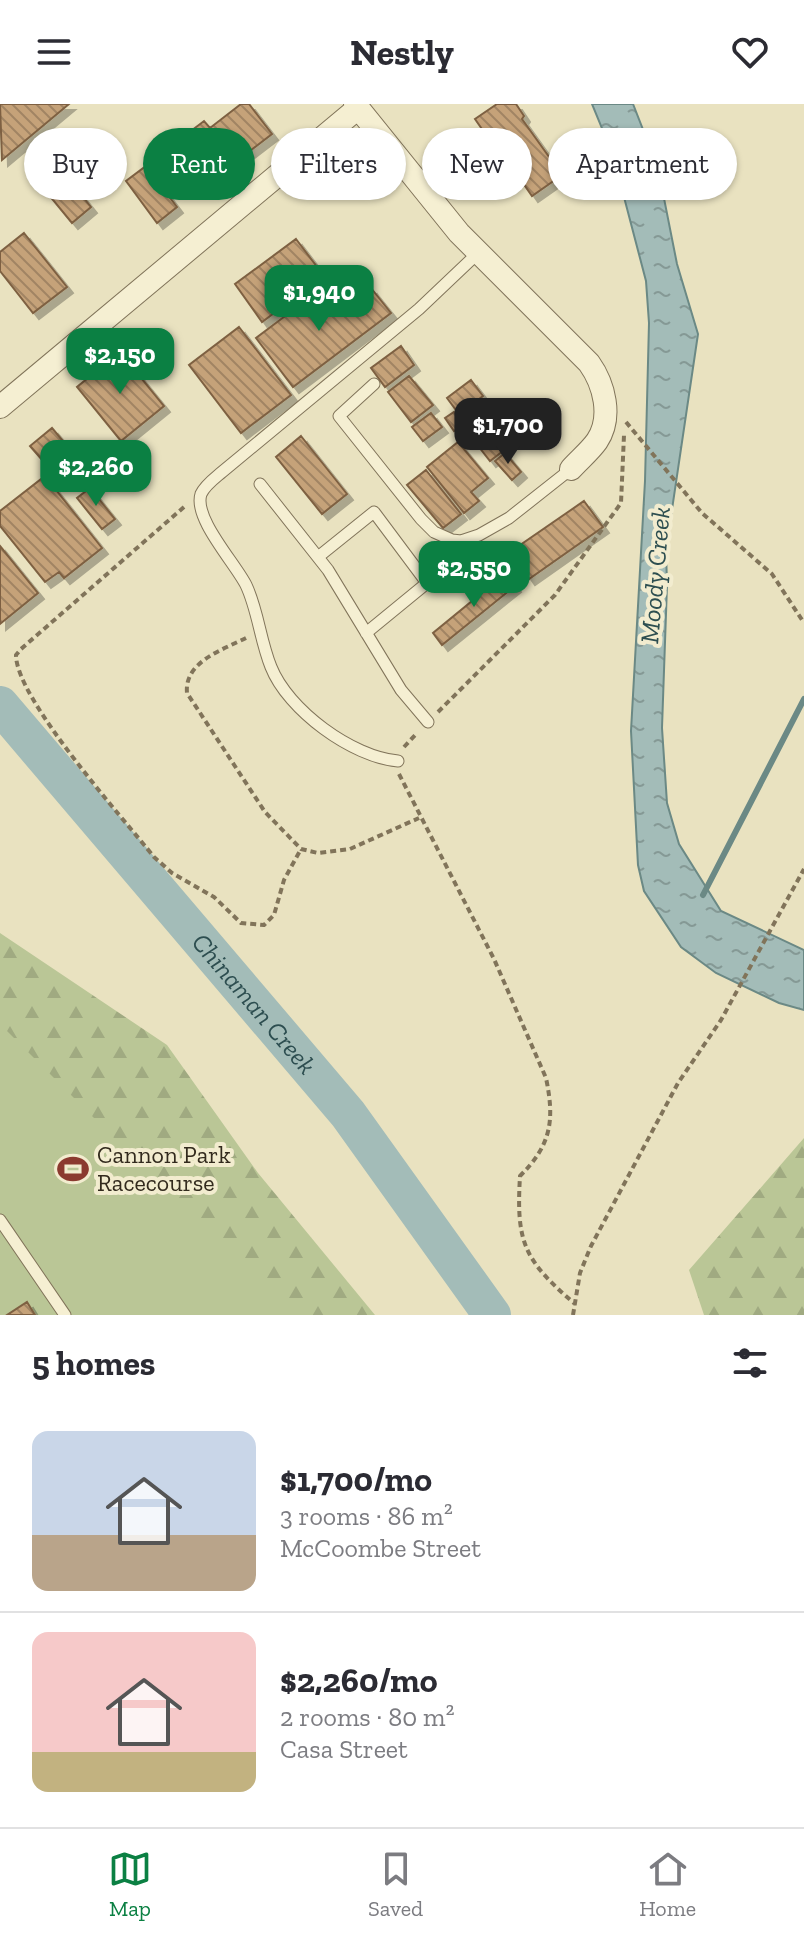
<!DOCTYPE html>
<html lang="en">
<head>
<meta charset="utf-8">
<style>
  :root { --surface:#fff; --page:#f7f7f7; --text:#2b2b33; --muted:#7c7c81; --line:#e1e1e2; --accent:#0b8043 }
  body { margin:0; font-family:"Zilla Slab",serif; background:var(--page); color:var(--text); height:100vh; display:flex; flex-direction:column; font-size:30px; white-space:nowrap }
  * { box-sizing:border-box; margin:0 }
  p { font-size:26px; color:var(--muted) }
  .icon { flex:none; width:44px; height:44px; fill:none; stroke:currentColor; stroke-width:2; stroke-linecap:round; stroke-linejoin:round }
  .map { position:relative; height:1211px; overflow:hidden }
  .details { display:flex; flex-direction:column; background:var(--surface); flex:1 }
  .details>* { flex:none }
  .top-card { position:absolute; left:24px; top:24px; width:756px; height:72px; display:flex; gap:16px }
  .price { position:absolute; translate:-50% -68px; padding:0 18px; border-radius:16px; background:var(--accent); color:#fff; font-size:26px; line-height:52px; filter:drop-shadow(0 2px 4px #0008) }
  .price::after { content:''; position:absolute; left:50%; top:48px; width:24px; height:18px; margin-left:-12px; background:inherit; clip-path:polygon(0 0,100% 0,50% 100%) }
  .price.current { background:#222; color:#fff }
  ul { padding:0; list-style:none }
  li { display:flex; align-items:center; gap:24px; height:200px; padding:0 32px }
  li+li { border-top:2px solid var(--line) }
  li span { display:grid; place-items:center; flex:none; width:224px; height:160px; border-radius:16px; color:#555 }
  li>.icon { margin-inline-start:auto }
  span .icon { width:96px; height:96px; fill:#fffc; stroke-width:1 }
  li b { font-size:34px }
  h2 { display:flex; justify-content:space-between; align-items:center; height:96px; padding:0 32px; font-size:34px }
  .tag { padding:0 28px; border-radius:36px; background:var(--surface); box-shadow:0 2px 6px #0004; font-size:28px; line-height:72px }
  .tag.current { background:var(--accent); color:#fff }
  header { display:flex; justify-content:space-between; align-items:center; height:104px; padding:0 32px; background:var(--surface); font-size:36px; font-weight:800 }
  .dock { display:flex; justify-content:space-around; align-items:center; height:112px; border-top:2px solid var(--line); background:var(--surface); font-size:22px; color:var(--muted) }
  .dock a { display:grid; justify-items:center; gap:4px }
  .dock .current { color:var(--accent) }
  .map>svg:first-child { display:block }
  .forest { fill:url(#forest-firs) }
  .park { fill:#bac696 }
  .water { fill:url(#water-ripples); stroke:#6b8985; stroke-width:2 }
  .lines { fill:none; stroke-linecap:round; stroke-linejoin:round }
  .stream { stroke:#6b8985; stroke-width:6 }
  .river { stroke:#a3bcb8; stroke-width:38 }
  .building { fill:url(#building-back-hatch); stroke:#7e6142; stroke-width:2; filter:url(#shadow) }
  .service-casing { stroke:#81745a; stroke-width:13 }
  .minor-casing { stroke:#81745a; stroke-width:24 }
  .path { stroke:#81745a; stroke-width:4; stroke-dasharray:6 4; stroke-linecap:butt }
  .service { stroke:#f5efd2; stroke-width:11 }
  .minor { stroke:#f5efd2; stroke-width:22 }
  .labels { text-anchor:middle; stroke-width:8; stroke-linejoin:round; paint-order:stroke }
  .poi-label { font-size:24px; fill:#322a1d; stroke:#f2eccf; text-anchor:start }
  .water-label { font-size:26px; font-style:italic; fill:#2d4e50; stroke:#f2eccf }
</style>
</head>
<body>
<header><svg class="icon" aria-label="menu" viewBox="0 0 24 24"><path d="M4 6h16M4 12h16M4 18h16"/></svg>Nestly<svg class="icon" aria-label="heart" viewBox="0 0 24 24"><path d="M12 20l-8-8c-3-5 5-10 8-4 3-6 11-1 8 4z"/></svg></header>
<div class="map">
<svg width="804" height="1211" viewBox="0 0 804 1211">
  <defs>
    <pattern id="forest-firs" width="22" height="20" patternUnits="userSpaceOnUse" patternTransform="scale(2)"><rect width="22" height="20" fill="#bac696"/><path d="M5 1l3.5 6h-7zM16 11l3.5 6h-7z" fill="#a0aa81"/></pattern>
    <pattern id="water-ripples" width="26" height="14" patternUnits="userSpaceOnUse" patternTransform="scale(2)"><rect width="26" height="14" fill="#a3bcb8"/><path d="M2 4q2-2 4 0t4 0M15 11q2-2 4 0t4 0" fill="none" stroke="#859995"/></pattern>
    <pattern id="building-back-hatch" width="6" height="6" patternUnits="userSpaceOnUse" patternTransform="scale(2)"><rect width="6" height="6" fill="#c5a279"/><path d="M-1 5l2 2M0 0l6 6M5-1l2 2" fill="none" stroke="#a18463"/></pattern>
    <filter id="shadow"><feDropShadow dx="6" dy="6" stdDeviation="0" flood-color="#0004"/></filter>
  </defs>
  <rect width="100%" height="100%" fill="#e9e2c0"/>
  <path class="forest" d="M0 829 167 941 258 1069 375 1211H145L0 1041Z
    M804 1034V1211H704L689 1166Z"/>
  <path class="park" d="M0 920 291 1211H0Z"/>
  <path class="water" d="M592 0H633L658 64 677 160 698 230 666 446 667 481 662 624 667 699 679 740 721 807 804 846V906L779 899 716 869 681 843 644 787 638 761 631 627 645 377 649 219 646 177 613 51Z"/>
  <g class="lines">
    <path class="stream" d="M703 791 804 595"/>
    <path class="river" id="s1" d="M0 601 348 1010 492 1211"/>
  </g>
  <path class="building" d="M0 0H69L2 56Z
    M241 0H249L272 30 202 84 194 73 189 76 166 46 204 17 210 24Z
    M497 0H516L524 12 522 15 562 71 532 92 516 69 507 75 486 46 493 41 475 15Z
    M146 62 177 103 157 119 126 77Z
    M59 63 91 103 72 119 39 79Z
    M24 129 67 183 33 209 0 167V148Z
    M296 135 324 172 262 218 235 180Z
    M371 184 391 209 293 283 256 234 317 188 336 211Z
    M239 223 291 291 241 329 189 261Z
    M401 242 414 261 385 283 371 264Z
    M120 248 164 302 121 337 77 283Z
    M409 272 433 301 411 318 388 288Z
    M471 276 483 292 470 302 481 317 470 325 447 294Z
    M454 308 463 321 454 327 445 314Z
    M431 309 442 323 423 337 412 323Z
    M480 319 503 347 490 357 468 329Z
    M52 324 78 355 57 373 30 342Z
    M301 332 347 390 322 410 276 353Z
    M458 338 488 374 471 388 479 397 464 409 427 363Z
    M505 349 521 368 512 376 495 357Z
    M426 366 461 410 443 424 407 381Z
    M45 372 102 444 64 474 59 468 45 478 0 422V407Z
    M90 384 115 415 102 425 77 394Z
    M584 397 603 423 529 475 510 448Z
    M0 442 38 489 0 520Z
    M505 470 515 482 442 541 433 529Z
    M27 1198 35 1211H7Z"/>
  <g class="lines">
    <defs>
      <path id="service" d="M374 280 339 312 421 415 434 428 452 436 461 437 479 431 509 414 571 365
        M260 380 328 466 401 586 428 618
        M318 453 374 408 427 479 366 529
        M398 657C352 653 288 606 271 563 260 536 258 506 246 481 235 459 193 414 201 390 205 381 215 374 222 368L419 205 478 149
        M0 1116 65 1211"/>
      <path id="minor" d="M355 0 459 129 589 259C604 280 613 313 597 337 590 347 579 356 571 365
        M0 303 358 4"/>
    </defs>
    <use href="#service" class="service-casing"/>
    <use href="#minor" class="minor-casing"/>
    <path class="path" d="M626 318 702 409 772 470 804 519
      M184 403 21 545 16 551C16 595 123 714 154 753L172 769 214 793 241 819 264 821 274 811 284 776 301 745
      M246 534C222 546 184 558 187 589L265 708 301 745 318 749 350 745 419 714
      M438 608 555 491 621 399 624 331
      M404 643 417 629
      M399 670 494 855 546 974C555 1017 551 1041 520 1072 516 1139 524 1156 575 1200
      M573 1211 580 1169 591 1142 678 979 721 916 804 765"/>
    <use href="#service" class="service"/>
    <use href="#minor" class="minor"/>
  </g>
  <defs>
    <symbol id="stadium-bare" viewBox="-9 -9 18 18"><path d="M0-5a6.5 5 0 1 0 0 10a6.5 5 0 1 0 0-10ZM-3.5-1.8h7v3.6h-7Z" fill="#8b3a2f" stroke="#f2eccf" stroke-width="2.5" paint-order="stroke"/></symbol>
  </defs>
  <g fill-rule="evenodd">
    <use href="#stadium-bare" x="51" y="1043" width="44" height="44"/>
  </g>
  <g class="labels">
    <g class="poi-label">
      <text x="97" y="1059">Cannon Park<tspan x="97" dy="28">Racecourse</tspan></text>
    </g>
    <g class="water-label">
      <text transform="translate(655 471) rotate(-85)" y="9">Moody Creek</text>
      <text dy="9" stroke="none"><textPath href="#s1" startOffset="392">Chinaman Creek</textPath></text>
    </g>
  </g>
</svg>
<b class="price" style="left:319px;top:229px">$1,940</b>
<b class="price" style="left:120px;top:292px">$2,150</b>
<b class="price current" style="left:508px;top:362px">$1,700</b>
<b class="price" style="left:96px;top:404px">$2,260</b>
<b class="price" style="left:474px;top:505px">$2,550</b>
<div class="top-card">
<a class="tag">Buy</a>
<a class="tag current">Rent</a>
<a class="tag">Filters</a>
<a class="tag">New</a>
<a class="tag">Apartment</a>
</div>
</div>
<section class="details">
<h2>5 homes<svg class="icon" aria-label="filters" viewBox="0 0 24 24"><path d="M4 7h16M4 17h16"/><circle cx="9" cy="7" r="2"/><circle cx="15" cy="17" r="2"/></svg></h2>
<ul>
<li><span style="background:linear-gradient(#c9d6e8 65%,#b9a48a 0)"><svg class="icon" aria-label="home" viewBox="0 0 24 24"><path d="M3 11l9-7 9 7M6 9v11h12V9"/></svg></span><div><b>$1,700/mo</b><p>3 rooms · 86 m²</p><p>McCoombe Street</p></div></li>
<li><span style="background:linear-gradient(#f6c9c9 75%,#c2b280 0)"><svg class="icon" aria-label="home" viewBox="0 0 24 24"><path d="M3 11l9-7 9 7M6 9v11h12V9"/></svg></span><div><b>$2,260/mo</b><p>2 rooms · 80 m²</p><p>Casa Street</p></div></li>
</ul>
</section>
<nav class="dock">
<a class="current"><svg class="icon" aria-label="map" viewBox="0 0 24 24"><path d="M3 6l6-2 6 2 6-2v14l-6 2-6-2-6 2zM9 4v14M15 6v14"/></svg>Map</a>
<a><svg class="icon" aria-label="saved" viewBox="0 0 24 24"><path d="M7 4h10v16l-5-4-5 4z"/></svg>Saved</a>
<a><svg class="icon" aria-label="home" viewBox="0 0 24 24"><path d="M3 11l9-7 9 7M6 9v11h12V9"/></svg>Home</a>
</nav>
</body>
</html>
